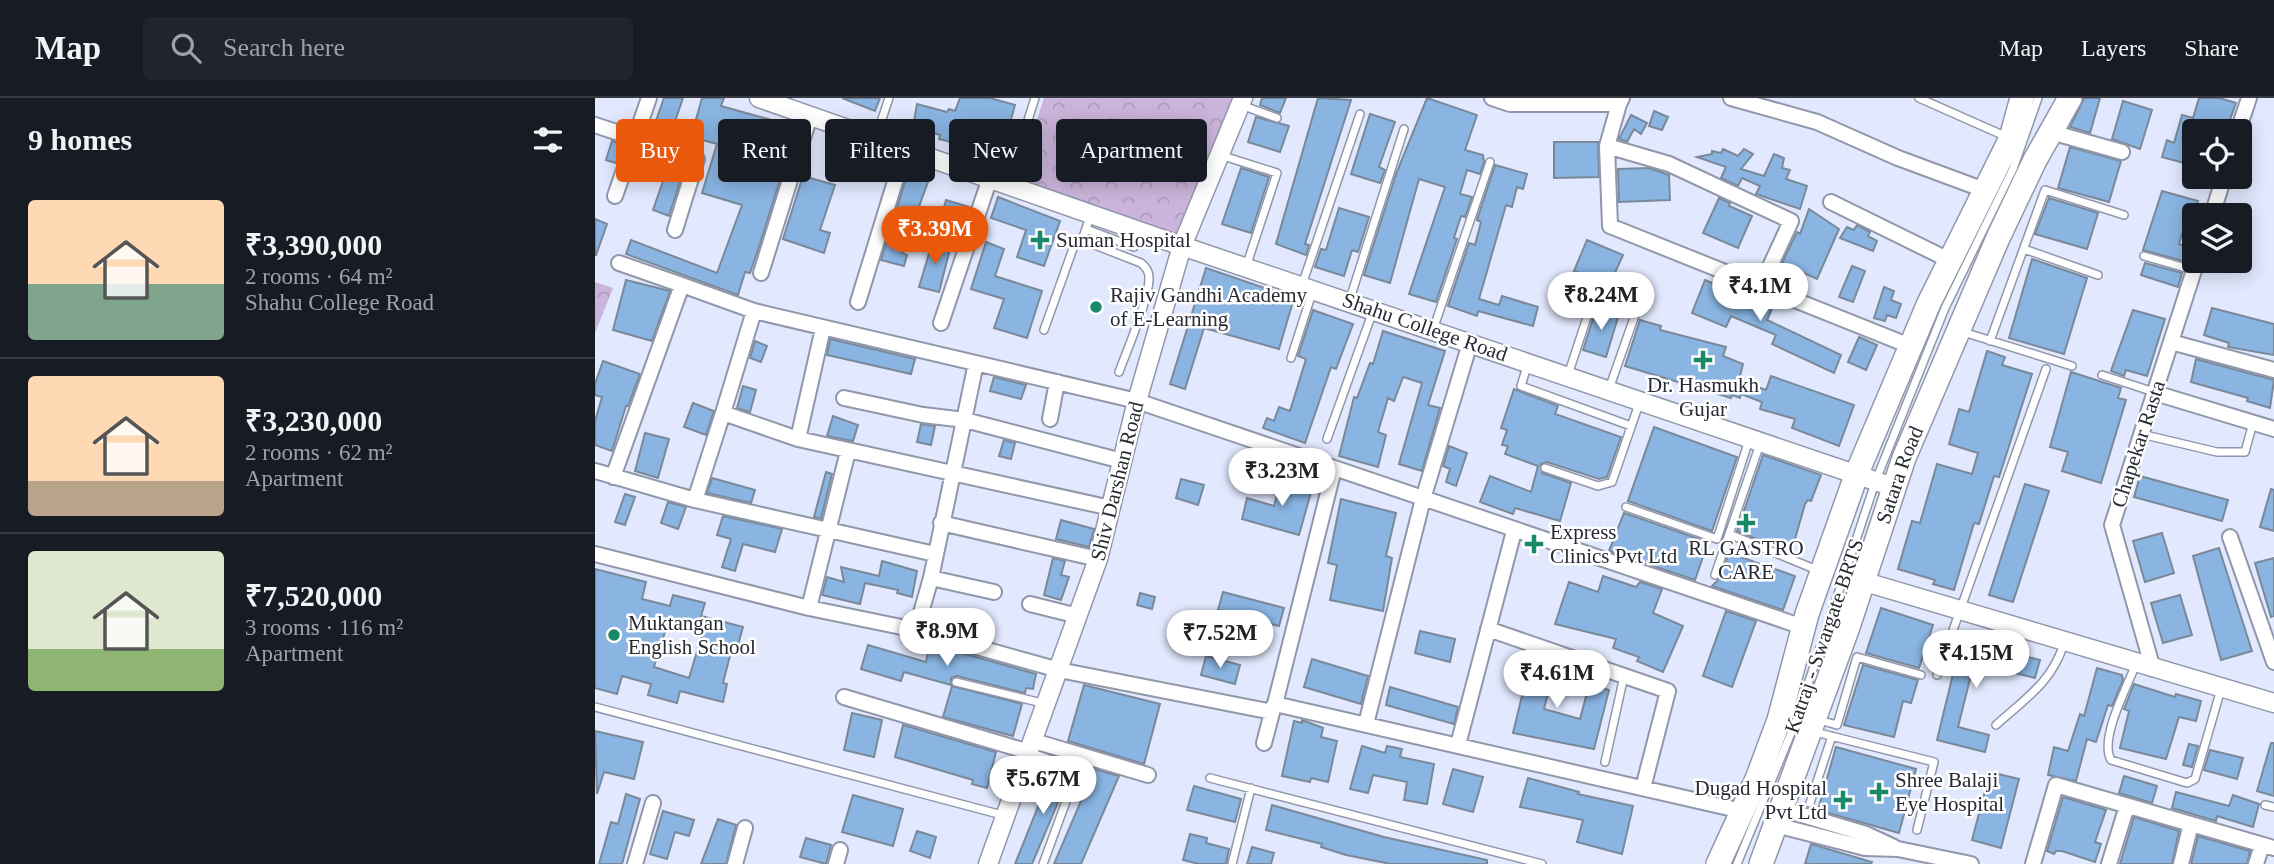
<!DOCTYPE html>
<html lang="en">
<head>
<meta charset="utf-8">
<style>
  :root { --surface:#171b24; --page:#20242c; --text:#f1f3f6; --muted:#9ea1a6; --line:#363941; --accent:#ea580c }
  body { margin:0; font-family:Georgia,serif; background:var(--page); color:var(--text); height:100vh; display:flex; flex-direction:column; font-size:26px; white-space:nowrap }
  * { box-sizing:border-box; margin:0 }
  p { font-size:23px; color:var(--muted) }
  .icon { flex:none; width:38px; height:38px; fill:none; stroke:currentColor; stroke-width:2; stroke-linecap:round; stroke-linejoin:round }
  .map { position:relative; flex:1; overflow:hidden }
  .sheet { display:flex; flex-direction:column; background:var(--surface); width:595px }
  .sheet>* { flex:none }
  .banner { position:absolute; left:21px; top:21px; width:665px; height:63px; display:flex; gap:14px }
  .controls { position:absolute; left:1587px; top:21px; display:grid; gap:14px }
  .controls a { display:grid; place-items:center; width:70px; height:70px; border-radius:7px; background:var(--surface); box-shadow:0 4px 18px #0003; font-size:35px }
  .price { position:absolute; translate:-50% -60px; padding:0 16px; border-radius:24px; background:#fff; color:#222; font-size:23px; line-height:46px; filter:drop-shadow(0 2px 4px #0008) }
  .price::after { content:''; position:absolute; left:50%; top:42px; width:21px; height:16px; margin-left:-10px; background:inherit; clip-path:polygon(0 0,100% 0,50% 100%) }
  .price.active { background:var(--accent); color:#fff }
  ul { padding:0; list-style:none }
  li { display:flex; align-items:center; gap:21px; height:175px; padding:0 28px }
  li+li { border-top:2px solid var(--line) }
  li span { display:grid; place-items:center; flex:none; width:196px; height:140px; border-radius:7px; color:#555 }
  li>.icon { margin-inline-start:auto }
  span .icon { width:84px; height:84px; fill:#fffc; stroke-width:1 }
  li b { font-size:30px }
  h2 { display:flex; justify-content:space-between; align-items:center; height:84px; padding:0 28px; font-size:30px }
  .tag { padding:0 24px; border-radius:7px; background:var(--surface); box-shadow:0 4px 18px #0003; font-size:24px; line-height:63px }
  .tag.active { background:var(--accent); color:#fff }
  header { display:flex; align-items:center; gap:42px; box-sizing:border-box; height:98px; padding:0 35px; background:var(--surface); border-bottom:2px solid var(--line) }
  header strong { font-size:33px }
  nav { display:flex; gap:38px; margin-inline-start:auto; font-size:24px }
  .search { width:490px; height:63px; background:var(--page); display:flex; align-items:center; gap:18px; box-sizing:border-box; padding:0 24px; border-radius:7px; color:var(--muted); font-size:26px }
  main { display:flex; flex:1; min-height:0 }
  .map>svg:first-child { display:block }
  .forest { fill:url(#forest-crowns) }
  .building { fill:#8ab5e3; stroke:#7a8999; stroke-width:2; fill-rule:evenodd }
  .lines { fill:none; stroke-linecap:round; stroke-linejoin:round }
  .service-casing { stroke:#9197ab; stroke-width:10 }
  .minor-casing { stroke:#9197ab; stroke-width:18 }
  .tertiary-casing { stroke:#9197ab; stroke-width:21 }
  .trunk-casing { stroke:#9197ab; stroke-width:26 }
  .service { stroke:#fff; stroke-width:7 }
  .minor { stroke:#fff; stroke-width:14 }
  .tertiary { stroke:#fff; stroke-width:18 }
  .trunk { stroke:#fff; stroke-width:23 }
  .poi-dot { fill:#188969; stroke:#fff; stroke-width:2.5 }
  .labels { text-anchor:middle; stroke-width:5; stroke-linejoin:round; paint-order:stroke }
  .poi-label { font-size:21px; fill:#282a32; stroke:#fff; text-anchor:start }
  .street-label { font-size:21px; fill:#282a32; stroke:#fff }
</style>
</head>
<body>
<header>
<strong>Map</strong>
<div class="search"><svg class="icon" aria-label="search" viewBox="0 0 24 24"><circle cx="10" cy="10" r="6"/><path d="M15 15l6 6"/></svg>Search here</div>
<nav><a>Map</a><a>Layers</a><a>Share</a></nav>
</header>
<main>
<section class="sheet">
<h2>9 homes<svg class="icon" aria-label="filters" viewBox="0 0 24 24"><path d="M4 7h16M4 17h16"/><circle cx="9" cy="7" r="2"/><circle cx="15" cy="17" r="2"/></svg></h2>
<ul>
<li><span style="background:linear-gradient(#ffd9b3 60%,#7fa58c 0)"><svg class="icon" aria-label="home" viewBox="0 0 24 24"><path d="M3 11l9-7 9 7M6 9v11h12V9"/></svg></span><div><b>₹3,390,000</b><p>2 rooms · 64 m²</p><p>Shahu College Road</p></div></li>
<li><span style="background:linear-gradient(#ffd9b3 75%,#b9a48a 0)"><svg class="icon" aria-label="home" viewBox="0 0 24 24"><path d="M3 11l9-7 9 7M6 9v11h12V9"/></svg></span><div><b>₹3,230,000</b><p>2 rooms · 62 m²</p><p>Apartment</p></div></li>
<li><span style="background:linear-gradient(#dfe7d0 70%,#8fb573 0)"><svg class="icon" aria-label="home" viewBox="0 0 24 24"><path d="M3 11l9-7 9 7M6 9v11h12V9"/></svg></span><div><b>₹7,520,000</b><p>3 rooms · 116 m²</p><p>Apartment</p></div></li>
</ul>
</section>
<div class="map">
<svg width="1679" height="766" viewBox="0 0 1679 766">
  <defs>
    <pattern id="forest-crowns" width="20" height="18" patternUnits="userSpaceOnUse" patternTransform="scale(1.75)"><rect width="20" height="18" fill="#cbb4db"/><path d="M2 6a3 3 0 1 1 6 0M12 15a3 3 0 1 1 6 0" fill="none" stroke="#ae9bbc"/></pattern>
  </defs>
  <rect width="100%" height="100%" fill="#e2e9fe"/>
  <path class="forest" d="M449 0H648L587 148 421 87Z
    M0 184 18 190 0 235Z"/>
  <path class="building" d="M69 0H88L78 29 61 23Z
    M107 0H129L126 8 198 28 186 71 188 72 165 146 155 175 150 174 143 197 31 156 36 142 122 175 147 107 107 95 122 46 96 39Z
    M247 0H285L280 13Z
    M365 0H395L420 7 406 57 344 41 345 37 318 29 322 6 352 14 354 11 360 13Z
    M667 0H691L685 15 665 7Z
    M723 0 756 2 710 146 714 147 711 157 681 146Z
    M832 0 882 17 870 52 888 57 889 64 885 76 872 72 865 96 877 99 870 119 866 118 859 140 862 141 841 204 814 196 850 89 824 81 795 185 769 177 801 76Z
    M1489 0H1505L1495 35 1475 29Z
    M1604 0H1624L1641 5 1631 33H1600V68L1567 59 1572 42 1579 45 1587 17 1598 20Z
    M1528 3 1557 12 1545 51 1517 41Z
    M1059 13 1073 19 1067 32 1054 28Z
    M775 16 800 24 784 69 790 72 785 85 756 76Z
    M1036 17 1052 25 1046 36 1039 31 1032 44 1024 41Z
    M661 19 694 28 685 54 653 44Z
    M17 43 28 46 21 65 11 62Z
    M959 44H1003L1004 79 959 80Z
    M1475 49 1526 63 1514 104 1463 90Z
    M1128 51 1143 58 1149 51 1158 56 1146 71 1169 78 1179 56 1189 60 1187 70 1195 72 1191 81 1212 88 1205 111 1161 96 1165 88 1147 80 1143 88 1126 80 1131 69 1102 59 1117 56V53L1126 55Z
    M55 56 90 68 74 118 58 112 68 83 48 77Z
    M900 67 932 76 928 91 922 89 917 109 911 107 884 201 904 207 907 198 943 209 938 228 883 213 882 218 853 208 874 145 880 147 886 124 882 122Z
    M646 70 674 79 656 135 627 126Z
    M1054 70 1074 77 1075 102 1024 104 1023 71Z
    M313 74 334 81 307 155 312 157 309 168 286 162Z
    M208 78 240 87 225 132 235 135 229 155 188 141Z
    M1567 93 1603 103 1598 120 1592 119 1584 146 1593 149 1588 163 1548 152Z
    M403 99 465 123 449 168 422 159 431 132 396 120Z
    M1124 100 1135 105 1134 108 1157 118 1143 150 1108 135Z
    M1454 100 1503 115 1492 151 1440 136Z
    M351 102 374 109 368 127 346 120Z
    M744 110 774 119 763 154 757 152 749 178 720 169 726 151 731 152Z
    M1214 111 1244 131 1222 181 1187 165 1202 134 1205 136Z
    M0 121 12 126 1 157H0Z
    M1262 127 1275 134 1273 138 1282 143 1278 153 1245 140 1252 129 1259 132Z
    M338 142 356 147 344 194 324 189Z
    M992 142 1028 157 1014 188 979 173Z
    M391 144 409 151 400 178 447 193 432 240 399 230 409 201 376 191Z
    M1437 161 1492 180 1469 256 1414 240Z
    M1550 165 1587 175 1583 189 1546 177Z
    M1257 168 1270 173 1258 204 1244 199Z
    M611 170 699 200 684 251 609 230 590 291 575 286Z
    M31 182 75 193 57 243 18 232Z
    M1110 182 1159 203 1161 198 1179 206 1172 222 1246 257 1239 275 1177 246 1181 237 1136 218 1131 229 1097 215Z
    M1289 189 1299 193 1296 202 1306 206 1301 220 1292 217 1290 223 1279 220Z
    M1002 209 1024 216 1011 259 988 252Z
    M1617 210 1679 226V257L1633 249 1634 245 1609 237Z
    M718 212 758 226 741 271 736 269 710 345 668 330 672 320 679 323 684 309 695 313 711 261 703 258Z
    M1538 212 1570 221 1552 278 1531 272 1529 278 1516 273Z
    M1045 222 1066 228 1065 232 1131 249 1128 258 1148 266 1144 282 1171 292 1176 278 1259 307 1244 348 1197 330 1200 321 1165 311 1167 304 1146 296 1145 300 1137 297 1136 300 1030 268Z
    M788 233 850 253 833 307 845 310 827 373 804 366 827 285 808 279 799 303 793 300 783 334 791 337 783 369 744 358 759 299 762 300 775 265 778 266Z
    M1264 239 1282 247 1271 272 1253 264Z
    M235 241 320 261 316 276 232 257Z
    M160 243 172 248 166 264 155 260Z
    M1392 253 1410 259 1407 267 1437 276 1404 379 1399 378 1384 426 1379 425 1359 492 1338 486 1340 482 1303 471 1317 423 1325 425 1342 366 1377 376 1383 355 1354 346 1364 311 1374 314Z
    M1601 261 1679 282 1675 310 1652 303 1653 300 1596 284Z
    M8 263 45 276 33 308H31L17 353 0 347V323L7 299 0 297V286Z
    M1476 274 1526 290 1523 300 1531 302 1506 385 1467 373 1473 354 1455 349Z
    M399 279 431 287 426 301 395 293Z
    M148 288 161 292 155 314 142 310Z
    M919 291 963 308 960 316 1026 339 1012 379 1004 381 952 364 946 366 947 375 976 385 965 423 920 410 918 416 885 404 895 378 936 394 943 368 910 356 913 348 907 347 912 332 906 330Z
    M98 305 119 313 111 337 89 329Z
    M238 318 263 327 258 343 232 338Z
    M326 326 340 328 336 347 322 344Z
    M1059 329 1142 359 1117 433 1033 403Z
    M50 335 74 341 63 380 40 373Z
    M409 342 420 345 416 361 404 358Z
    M854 348 872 355 861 388 851 384 855 371 848 368Z
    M1168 357 1226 377 1216 403 1213 402 1210 406 1196 455 1142 433Z
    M231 374 237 376 226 421 219 419Z
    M1545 378 1633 402 1627 423 1539 399Z
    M687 379 718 387 704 437 647 421 652 400 679 408Z
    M117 380 160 392 156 405 112 395Z
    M586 381 609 387 603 407 581 400Z
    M1430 386 1454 393 1418 504 1394 497Z
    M1676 391 1679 392V433L1665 429Z
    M30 396 40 399 30 427 20 424Z
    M746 401 801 415 791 458 797 460 788 513 735 502 742 467 733 465Z
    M73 404 91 409 83 431 66 425Z
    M1029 415 1113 444 1100 482 1014 453Z
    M128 418 187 431 180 454 148 446 140 473 127 469 136 441 122 437Z
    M466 422 499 431 494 449 461 441Z
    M1567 435 1579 475 1550 484 1538 443Z
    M1624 450 1657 553 1626 562 1598 458Z
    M1134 455 1200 478 1188 512 1117 488 1125 480Z
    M458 460 470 463 466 477 474 479 466 502 449 497Z
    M1679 460V518L1676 519 1660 465Z
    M287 463 322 473 317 499 302 495 303 492 270 485 265 506 227 497 232 479 249 484 246 469 284 478Z
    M0 471 51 484 47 501 75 508 78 497 110 505 106 518 148 529 143 547 138 546 128 585 132 586 128 604 85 593 82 605 53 597 56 586 27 578 22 596 0 590ZM73 524 108 534 94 580 59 569Z
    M1008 478 1041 489 1045 484 1067 491 1058 515 1088 528 1068 574 1042 563 1044 559 1018 550 1021 541 960 526 974 484 1003 494Z
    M628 494 689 510 684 528 623 512Z
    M545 495 560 499 557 511 542 507Z
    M1585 497 1597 537 1568 545 1556 505Z
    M1286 510 1338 527 1324 570 1271 555Z
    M1131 513 1161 523 1137 589 1108 578Z
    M825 533 860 541 855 564 820 555Z
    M1366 543 1445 562 1440 580 1379 565 1363 629 1394 637 1390 654 1342 642Z
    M335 546 441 576 438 591 431 590 430 595 362 578 356 580V587L309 574 306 583 266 571 273 547 331 564Z
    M937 556 961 564 949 611 985 621 994 587 1014 592 999 651 918 635Z
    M611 558 645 567 640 586 606 577Z
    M717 561 773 578 766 606 709 589Z
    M1268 567 1323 582 1316 605 1308 603 1299 639 1249 627Z
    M1502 570 1527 577 1528 582 1517 608 1513 607 1501 644 1492 641 1481 683 1453 677 1459 649 1473 653 1485 616 1489 618Z
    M1539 586 1580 599 1581 596 1606 603 1601 623 1584 619 1571 661 1525 650 1534 613 1529 611Z
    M489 587 565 606 549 666 473 643Z
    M357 588 427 606 418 638 348 619Z
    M795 589 863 609 859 626 791 607Z
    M257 615 287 622 279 659 249 652Z
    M707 622 728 630 726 639 742 643 733 684 716 680 715 684 687 678 699 623 707 625Z
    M308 627 401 654 392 690 377 686 378 682 300 659Z
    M0 633 48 644 39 681 9 674 2 696Z
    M1676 645H1679V698L1662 693Z
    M1594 646 1603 648 1597 669 1588 667Z
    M767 648 790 655 792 648 807 651 805 659 839 666 832 706 809 702 812 684 778 677 773 695 755 691Z
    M1241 649 1321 671 1304 735 1223 712Z
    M1615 652 1648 660 1642 681 1609 672Z
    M488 668 524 678 486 766H459L489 696 482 692Z
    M459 669 475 675 470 688 437 766H420Z
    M858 671 888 679 878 714 848 706Z
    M1395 674 1424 681 1406 750 1377 742Z
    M1529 678 1562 688 1557 705 1524 695Z
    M933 680 984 694 983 696 1038 708 1027 756 982 744 988 722 925 709Z
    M599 688 646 701 640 724 592 712Z
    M1581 694 1634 708 1638 697 1664 706 1658 729 1622 718 1621 723 1577 710Z
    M31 696 45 701 27 766H4L16 724 23 726Z
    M258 697 308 711 298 748 247 734Z
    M1468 699 1511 712 1500 744 1506 746 1500 764 1467 753H1461L1459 756 1452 753Z
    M677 707 789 739 892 762V766H796L751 757 726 749 727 746 671 732Z
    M68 713 99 722 94 738 80 734 72 761 55 756Z
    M1539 719 1584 733 1577 766H1525Z
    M123 721 141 727 131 766H106Z
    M322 733 341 739 335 760 315 753Z
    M595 736 612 740 611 745 634 751 631 766H604L588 762Z
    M1603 738 1655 753 1652 766H1596Z
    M211 740 236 747 231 766 205 759Z
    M1216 746 1277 764 1276 766H1210Z
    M657 749 679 755 676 766H652Z"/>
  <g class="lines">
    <defs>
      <path id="service" d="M1324 0 1412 39
        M646 7 682 20
        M281 39 294 0
        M625 57 682 75 651 169
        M413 86 440 0
        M491 131 539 149 545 133
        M487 142 546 165C551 169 554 173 554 179 555 199 532 252 524 274
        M1429 151 1503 177
        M1549 158 1598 172
        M707 187 765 16
        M754 204 809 31
        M449 232 480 145 487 142 496 116
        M838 232 895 64
        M1365 233 1477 268
        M1395 243 1450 92 1529 117
        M696 260 718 192
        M933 265 926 288 1036 328
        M973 277 997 204
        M1507 277 1559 294
        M1014 291 1040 217
        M1546 336 1622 354H1650L1658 325
        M732 341 778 213
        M950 370 1003 388 1017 384 1045 303
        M1031 409 1122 441 1155 339
        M1134 436 1222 472
        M1120 477 1166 343
        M1541 566C1532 589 1504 641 1516 662L1592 685 1600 681 1626 591
        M1342 577 1451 271
        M361 584 451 606
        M0 609 411 718
        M1224 622 1242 627 1262 559 1326 577
        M1401 627C1430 601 1458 583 1469 545
        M1220 634 1339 664 1322 732
        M434 654 483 671 448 766
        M1010 664 1029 578
        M615 680 947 766
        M1215 705 1237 638
        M1670 707 1679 709
        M637 766 656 690
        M1142 766 1199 628 1281 382 1350 210 1418 71 1443 0"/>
      <path id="minor" d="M897 0 915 6H1024L1027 0
        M1136 0 1222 24 1303 60 1392 93
        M1024 6 1012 48 1015 128 1315 248
        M0 27 102 61 80 132
        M1643 33 1654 0
        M1456 34 1527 54
        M1012 48 1074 66 1196 123 1166 188
        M20 98 54 0
        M1236 104 1356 163
        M1617 117 1629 79
        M24 165 87 187
        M166 175 215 18
        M263 204 310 51
        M159 213 128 315 203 341 516 410
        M346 225 395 80
        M1576 244 1679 272
        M1560 295 1679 331
        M249 300 328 317 370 322 527 363
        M455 321 462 284
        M203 341 228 230
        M739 371 680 606 1147 713
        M0 373 100 402 340 456
        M18 379 87 187 159 213 542 303 1208 529
        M100 402 128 315
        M346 425 503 461
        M1635 439 1679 564
        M0 456 214 510 321 532 464 572 677 614
        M336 480 399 494
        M435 506 483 518
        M214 510 253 353
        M893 531 1073 593 1048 690
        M321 532 336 480 381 265
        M1558 571 1517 427 1602 163
        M249 599 434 654
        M771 626 828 401 875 245
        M439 643 553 677
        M669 645 679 607
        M863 647 919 433
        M1187 711 1271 736 1299 749
        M1181 727 1270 750 1303 751 1376 766
        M40 766 58 705
        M140 766 150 730
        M241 766 245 752
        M1438 766 1461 687 1679 750
        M1514 766 1532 708
        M1586 766 1596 726
        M1661 766 1667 747"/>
      <path id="tertiary" d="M164 0 587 148 1298 389
        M1267 483 1679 605
        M393 766 503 461 542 303 587 148 648 0"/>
      <g id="trunk">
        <path d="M1123 766 1162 681 1184 622 1212 516 1262 375 1334 205 1416 40 1427 0"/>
        <path id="s1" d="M1166 766 1253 529 1309 360 1403 140 1440 62 1475 0"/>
      </g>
    </defs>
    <use href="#service" class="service-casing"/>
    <use href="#minor" class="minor-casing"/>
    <use href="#tertiary" class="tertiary-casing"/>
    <use href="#trunk" class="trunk-casing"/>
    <use href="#service" class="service"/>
    <use href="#minor" class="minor"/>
    <use href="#tertiary" class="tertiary"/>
    <use href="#trunk" class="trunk"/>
  </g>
  <g class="poi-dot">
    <path d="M441.5 131.5h7v7h7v7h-7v7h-7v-7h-7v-7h7z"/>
    <circle cx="501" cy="209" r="7"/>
    <path d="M1104.5 251.5h7v7h7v7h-7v7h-7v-7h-7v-7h7z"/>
    <path d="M1147.5 414.5h7v7h7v7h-7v7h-7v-7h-7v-7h7z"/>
    <path d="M935.5 435.5h7v7h7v7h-7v7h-7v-7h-7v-7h7z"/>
    <circle cx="19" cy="537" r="7"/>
    <path d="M1280.5 683.5h7v7h7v7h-7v7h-7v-7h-7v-7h7z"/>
    <path d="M1244.5 691.5h7v7h7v7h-7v7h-7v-7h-7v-7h7z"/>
  </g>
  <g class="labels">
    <g class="poi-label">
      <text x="461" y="149">Suman Hospital</text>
      <text x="515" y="204">Rajiv Gandhi Academy<tspan x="515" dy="24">of E-Learning</tspan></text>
      <text x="1108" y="294" text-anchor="middle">Dr. Hasmukh<tspan x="1108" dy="24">Gujar</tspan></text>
      <text x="955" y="441">Express<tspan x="955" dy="24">Clinics Pvt Ltd</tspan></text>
      <text x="1151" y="457" text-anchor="middle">RL GASTRO<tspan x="1151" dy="24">CARE</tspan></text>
      <text x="33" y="532">Muktangan<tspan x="33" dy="24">English School</tspan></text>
      <text x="1300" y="689">Shree Balaji<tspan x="1300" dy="24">Eye Hospital</tspan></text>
      <text x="1232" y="697" text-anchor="end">Dugad Hospital<tspan x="1232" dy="24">Pvt Ltd</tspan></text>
    </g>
    <g class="street-label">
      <text transform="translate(830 229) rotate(19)" y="7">Shahu College Road</text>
      <text transform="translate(1543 346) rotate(-72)" y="7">Chapekar Rasta</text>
      <text dy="7" stroke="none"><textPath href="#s1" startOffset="413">Satara Road</textPath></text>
      <text transform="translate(522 383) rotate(-76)" y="7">Shiv Darshan Road</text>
      <text transform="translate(1229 538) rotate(-71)" y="7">Katraj - Swargate BRTS</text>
    </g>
  </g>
</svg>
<div class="controls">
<a><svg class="icon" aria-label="locate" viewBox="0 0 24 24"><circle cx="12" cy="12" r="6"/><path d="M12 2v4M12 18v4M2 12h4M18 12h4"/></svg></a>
<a><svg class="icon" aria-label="layers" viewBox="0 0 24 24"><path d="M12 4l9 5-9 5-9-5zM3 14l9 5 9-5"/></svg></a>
</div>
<b class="price active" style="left:340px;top:168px">₹3.39M</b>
<b class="price" style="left:1165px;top:225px">₹4.1M</b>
<b class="price" style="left:1006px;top:234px">₹8.24M</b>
<b class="price" style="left:687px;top:410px">₹3.23M</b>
<b class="price" style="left:352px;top:570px">₹8.9M</b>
<b class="price" style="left:625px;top:572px">₹7.52M</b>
<b class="price" style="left:1381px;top:592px">₹4.15M</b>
<b class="price" style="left:962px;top:612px">₹4.61M</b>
<b class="price" style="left:448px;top:718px">₹5.67M</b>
<div class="banner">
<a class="tag active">Buy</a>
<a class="tag">Rent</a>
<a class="tag">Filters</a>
<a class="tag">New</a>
<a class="tag">Apartment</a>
</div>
</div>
</main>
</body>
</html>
